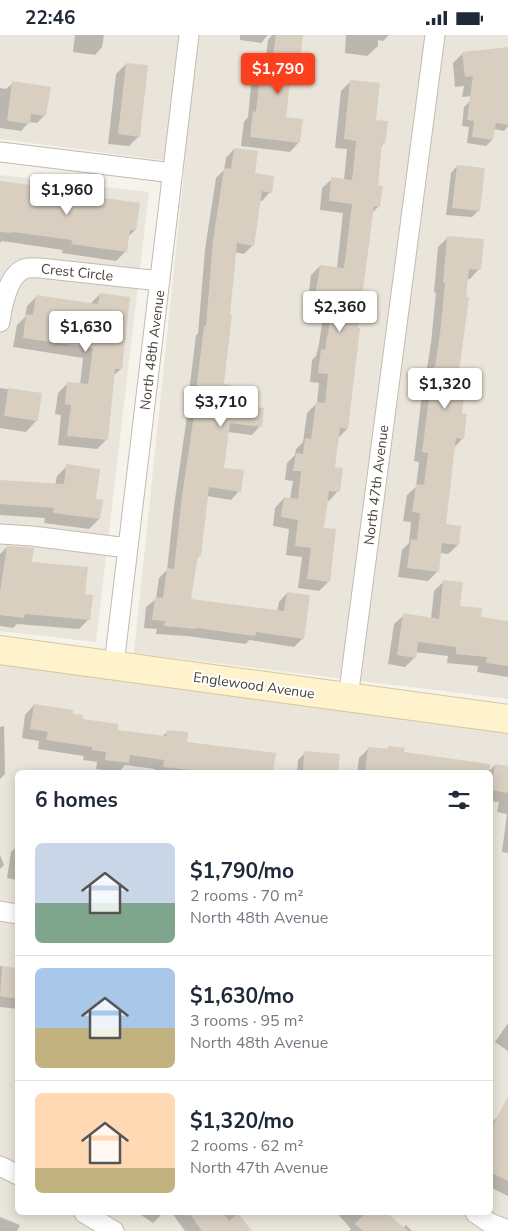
<!DOCTYPE html>
<html lang="en">
<head>
<meta charset="utf-8">
<style>
  :root { --surface:#fff; --page:#f6f6f7; --text:#1f2937; --muted:#747a83; --line:#e0e1e3; --accent:#fc3f1d }
  body { margin:0; font-family:"Nunito Sans",sans-serif; background:var(--page); color:var(--text); height:100vh; display:flex; flex-direction:column; font-size:19px; white-space:nowrap }
  * { box-sizing:border-box; margin:0 }
  p { font-size:16px; color:var(--muted) }
  .icon { flex:none; width:28px; height:28px; fill:none; stroke:currentColor; stroke-width:2; stroke-linecap:round; stroke-linejoin:round }
  .map { position:relative; flex:1; overflow:hidden }
  .sheet { position:absolute; left:15px; top:735px; width:478px; height:445px; display:flex; flex-direction:column; background:var(--surface); border-radius:8px; box-shadow:0 2px 12px #0003 }
  .sheet>* { flex:none }
  .price { position:absolute; translate:-50% -42px; padding:0 11px; border-radius:5px; background:#fff; color:#222; font-size:16px; line-height:32px; filter:drop-shadow(0 1px 2px #0008) }
  .price::after { content:''; position:absolute; left:50%; top:30px; width:15px; height:11px; margin-left:-8px; background:inherit; clip-path:polygon(0 0,100% 0,50% 100%) }
  .price.current { background:var(--accent); color:#fff }
  ul { padding:0; list-style:none }
  li { display:flex; align-items:center; gap:15px; height:125px; padding:0 20px }
  li+li { border-top:1px solid var(--line) }
  li span { display:grid; place-items:center; flex:none; width:140px; height:100px; border-radius:8px; color:#555 }
  li>.icon { margin-inline-start:auto }
  span .icon { width:60px; height:60px; fill:#fffc; stroke-width:1 }
  li b { font-size:21px }
  h2 { display:flex; justify-content:space-between; align-items:center; height:60px; padding:0 20px; font-size:21px }
  .status { display:flex; justify-content:space-between; align-items:center; height:35px; padding:0 25px; background:var(--surface); direction:ltr }
  .status svg { height:14px; fill:currentColor }
  .map>svg:first-child { display:block }
  .residential { fill:#eae5da; fill-rule:evenodd }
  .shadow { fill:#0003 }
  .building { fill:#d8cfc1 }
  .lines { fill:none; stroke-linecap:round; stroke-linejoin:round }
  .street-casing { stroke:#c2bbae; stroke-width:21 }
  .secondary-casing { stroke:#d6c79b; stroke-width:30 }
  .street { stroke:#fff; stroke-width:19 }
  .secondary { stroke:#fff3cd; stroke-width:28 }
  .labels { text-anchor:middle; stroke-width:4; stroke-linejoin:round; paint-order:stroke }
  .street-label { font-size:14px; fill:#4b4439; stroke:#fff }
</style>
</head>
<body>
<div class="status"><b>22:46</b><svg viewBox="0 0 49 12"><path d="M0 12V9h3v3zM5 12V6h3v6zM10 12V3h3v9zM15 12V0h3v12zM26 1h20v11H26zM47 4h2v5h-2z"/></svg></div>
<div class="map">
<svg width="508" height="1196" viewBox="0 0 508 1196">
  <rect width="100%" height="100%" fill="#f6f3ec"/>
  <path class="residential" d="M0 0H508V664L134 618 185 128 0 104Z
    M0 140 149 157 96 607 0 596Z
    M0 622 508 693V1196H0ZM18 738H490V1178H18Z"/>
  <path class="shadow" d="M75 0H104L102 12 95 20 73 17Z
    M240 0H268L261 8 240 5Z
    M272 0H302L299 23 291 31 285 83 299 107 290 117 241 111 244 87 248 82 251 51 261 42H263L268 5Z
    M346 0H389L383 6 378 5V11L367 21 345 18Z
    M508 13V53L502 58 462 62 464 51 455 52 453 28 463 18Z
    M126 29 139 101 129 111 108 109 116 39Z
    M351 46 375 86 384 108 381 112 377 152 379 171 372 178 357 294 347 394 338 403 334 433 338 456 329 466 326 465 323 494 329 546 319 556 298 553 302 522 286 520 289 494 273 491 275 473 284 463 290 464 293 446 285 445 287 428 295 420 296 414 303 407 307 378 317 368 319 348 310 347 312 325 316 321 319 309 325 268 308 266 311 240 320 231 337 233 343 178 320 175 322 153 332 144 344 145 347 114 335 113 341 56Z
    M13 48 45 80 37 88 29 87 21 96 0 93V53L6 54Z
    M470 66 508 72V91L504 96 494 94 492 105 486 111 467 108 469 92 462 91 464 72Z
    M234 114 253 139 270 157 262 166 259 165 253 210 244 219 235 217 223 351 228 370 260 391 252 400 228 397 222 434 239 456 231 465 207 461 200 520 196 524 190 565 277 577 279 567 287 558 303 603 294 612 249 605 246 609 187 601 156 599 157 594 144 593 146 572 156 564 159 543 167 535 174 471 187 381H186L196 300 198 299 205 214 216 143 224 135 226 123Z
    M457 131 479 175 472 182 446 180 451 138Z
    M0 147 60 158 135 195 128 202 126 216 116 226 62 218 63 215 2 206 0 208Z
    M448 202 479 234 470 244H467L457 346 463 403 454 413 444 490 458 510 448 519 440 518 438 536 428 546 398 542 402 515 409 508 411 487 403 486 407 460 416 452 419 427 414 426 424 343 426 340 431 308 436 258 434 257 438 212Z
    M100 259 121 334 113 341 107 404 97 414 58 410 61 380 55 379 58 358 68 348 80 350 83 323 13 312 17 290 25 282 27 271 37 261 90 269Z
    M0 353 41 359 37 385 26 397 0 393Z
    M67 431 94 465 99 484 89 494 44 488 45 483 0 480V446L55 450 57 441Z
    M7 512 84 560 89 584 79 594 17 589 13 593 0 591V519Z
    M443 547 459 572 480 583 508 587V642L477 637 478 631 447 628 448 621 415 617 414 623 405 632 388 629 394 589 404 580 431 584 434 556Z
    M34 670 71 680 81 686 116 696 162 702 167 697 186 708 272 738H154L155 734 125 730 119 737 96 734 97 727 83 725 84 721 38 714 39 706 22 703 25 680Z
    M4 691 5 739 0 744V692Z
    M389 712 403 718 463 731 490 735 495 730 508 732V818L502 817 507 779 497 777 499 767 490 766V738H357L359 723 369 713 386 715Z
    M305 718 337 738H297L298 725Z
    M18 810V845L7 843 11 817Z
    M0 820 4 830 0 834Z
    M0 931 18 934V974L0 972Z
    M508 988V1016L495 1007Z
    M500 1080 508 1084V1161L490 1152V1089Z
    M138 1178H163L153 1188Z
    M172 1178H233L250 1196H185Z
    M337 1178H385L403 1193 406 1190 412 1196H349L351 1194Z
    M0 1182 20 1190 17 1196H0Z"/>
  <path class="building" d="M276 0H303L300 24 293 23 286 82 303 84 300 108 250 102 253 76 256 77 260 41 270 42Z
    M508 12V90L496 88 493 105 472 102 474 86 467 85 473 41 465 42 462 17Z
    M126 28 148 30 140 102 118 99Z
    M350 45 380 48 376 85 388 86 385 109 382 108 378 150 383 151 380 172 374 171 358 293H360L348 394 340 393 335 432 343 433 340 457 329 456 324 493 336 494 330 547 307 544 311 513 295 511 298 485 281 482 284 462 298 464 301 436H293L296 418 303 419 305 403 311 404 316 367 325 368 328 339 318 338 321 314 325 315 327 300 328 301 333 259 316 256 320 230 344 233 352 169 329 166 331 142 352 145 356 106 344 104Z
    M12 46 51 52 46 81 31 79 30 89 7 86Z
    M234 113 258 116 255 138 274 141 272 158 262 156 254 211 237 208 230 280H232L224 349 232 350 230 369 264 373 262 392 230 388 224 433 244 435 241 457 209 452 201 521 198 520 191 564 284 576 287 557 310 560 304 604 256 597 255 601 196 593 195 594 164 591 165 586 152 585 155 562 163 563 167 533 174 534 182 461 195 373H194L204 291H206L213 205 224 133 231 134Z
    M457 130 485 133 480 176 452 173Z
    M0 146 62 154V157L140 168 136 195H130L127 217 71 209 72 205 12 197V198L0 197Z
    M447 201 484 204 481 235 469 234 466 262H469L458 345 466 346 462 379H467L464 404 456 403 446 489 461 491 459 510 442 508 439 537 407 533 411 504 417 505 420 478 412 477 416 449 424 450 428 418 422 417 433 332H435L440 298 445 248H443Z
    M100 258 130 262 122 334H115L108 405 67 401 71 370 65 369 67 347 88 349 93 313 23 303 26 279 33 280 36 260 98 269Z
    M8 353 42 358 38 386 4 381Z
    M66 429 100 434 96 464 103 465 100 484 53 478 54 473 0 469V445L64 449Z
    M7 511 34 513 32 527 88 532 85 559 93 560 90 585 25 579 24 583 0 580V556Z
    M443 545 463 547 460 571 482 573 481 582 508 586V631L486 628 487 622 456 619V612L418 607 416 623 397 620 403 578 439 584Z
    M34 669 73 675V679L83 680V684L118 689V695L166 701 167 695 188 697 187 707 276 718 273 738H217L163 732 164 725 130 720 129 728 105 725 106 717 92 715V712L46 705 48 697 30 694Z
    M389 711 405 713 404 717 490 729V738H365L368 712 388 714Z
    M304 716 340 719 338 738H303Z
    M495 729 508 731V758L491 755Z
    M2 931 18 933V964L0 961Z
    M508 1061V1146L490 1137V1096Z
    M189 1178H223L229 1186 238 1178 252 1196H202Z
    M365 1178H387L408 1196H363L355 1189Z"/>
  <g class="lines">
    <defs>
      <path id="street" d="M0 117 173 138
        M0 287C2 272 8 240 24 234 28 232 35 233 40 233L160 246
        M0 499 32 501 128 513
        M114 630 189 0
        M348 663 435 0
        M0 876 18 879
        M0 1131 18 1140
        M84 1178 114 1196
        M475 1178 490 1188 508 1195"/>
      <path id="secondary" d="M0 615 508 684"/>
    </defs>
    <use href="#street" class="street-casing"/>
    <use href="#secondary" class="secondary-casing"/>
    <use href="#street" class="street"/>
    <use href="#secondary" class="secondary"/>
  </g>
  <g class="labels">
    <g class="street-label">
      <text transform="translate(77 237) rotate(6)" y="5">Crest Circle</text>
      <text transform="translate(152 315) rotate(-83)" y="5">North 48th Avenue</text>
      <text transform="translate(376 450) rotate(-83)" y="5">North 47th Avenue</text>
      <text transform="translate(254 650) rotate(8)" y="5">Englewood Avenue</text>
    </g>
  </g>
</svg>
<b class="price current" style="left:278px;top:60px">$1,790</b>
<b class="price" style="left:67px;top:181px">$1,960</b>
<b class="price" style="left:340px;top:298px">$2,360</b>
<b class="price" style="left:86px;top:318px">$1,630</b>
<b class="price" style="left:445px;top:375px">$1,320</b>
<b class="price" style="left:221px;top:393px">$3,710</b>
<section class="sheet">
<h2>6 homes<svg class="icon" aria-label="filters" viewBox="0 0 24 24"><path d="M4 7h16M4 17h16"/><circle cx="9" cy="7" r="2"/><circle cx="15" cy="17" r="2"/></svg></h2>
<ul>
<li><span style="background:linear-gradient(#c9d6e8 60%,#7fa58c 0)"><svg class="icon" aria-label="home" viewBox="0 0 24 24"><path d="M3 11l9-7 9 7M6 9v11h12V9"/></svg></span><div><b>$1,790/mo</b><p>2 rooms · 70 m²</p><p>North 48th Avenue</p></div></li>
<li><span style="background:linear-gradient(#a9c7e8 60%,#c2b280 0)"><svg class="icon" aria-label="home" viewBox="0 0 24 24"><path d="M3 11l9-7 9 7M6 9v11h12V9"/></svg></span><div><b>$1,630/mo</b><p>3 rooms · 95 m²</p><p>North 48th Avenue</p></div></li>
<li><span style="background:linear-gradient(#ffd9b3 75%,#c2b280 0)"><svg class="icon" aria-label="home" viewBox="0 0 24 24"><path d="M3 11l9-7 9 7M6 9v11h12V9"/></svg></span><div><b>$1,320/mo</b><p>2 rooms · 62 m²</p><p>North 47th Avenue</p></div></li>
</ul>
</section>
</div>
</body>
</html>
